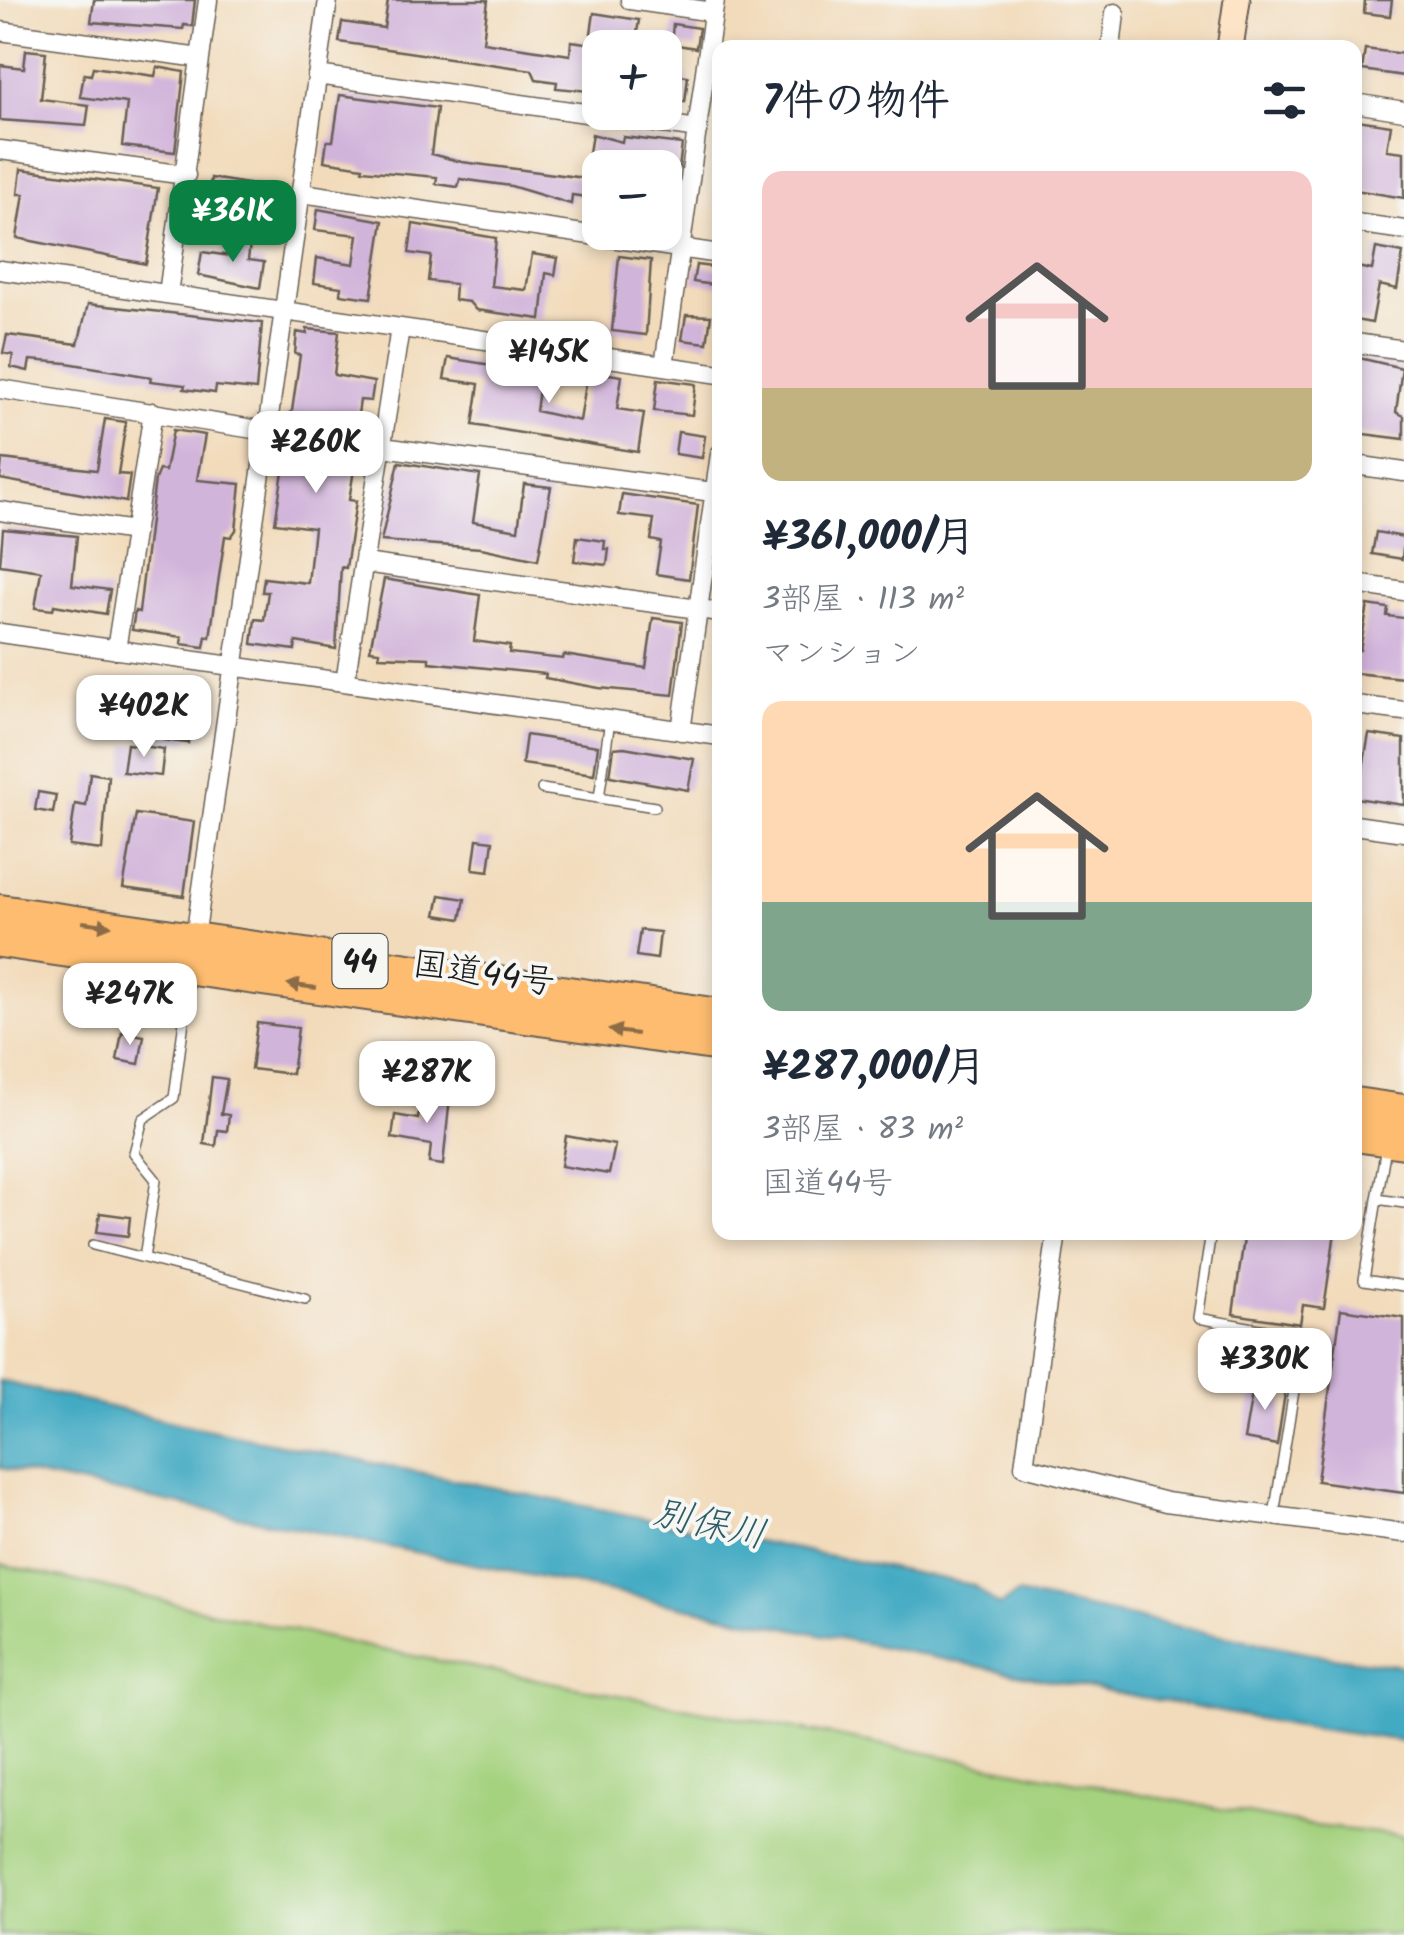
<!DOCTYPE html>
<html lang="ja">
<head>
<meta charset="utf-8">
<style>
  :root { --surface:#fff; --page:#f2f2f3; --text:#1f2937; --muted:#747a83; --accent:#0b8043 }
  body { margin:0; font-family:Kalam,"Klee One",sans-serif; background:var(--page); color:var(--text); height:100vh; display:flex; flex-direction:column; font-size:38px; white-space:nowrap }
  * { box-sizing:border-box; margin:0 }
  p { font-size:32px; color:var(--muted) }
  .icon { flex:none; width:55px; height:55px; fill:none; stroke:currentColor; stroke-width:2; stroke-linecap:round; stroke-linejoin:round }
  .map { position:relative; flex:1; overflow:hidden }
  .sheet { position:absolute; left:712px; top:40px; width:650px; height:1200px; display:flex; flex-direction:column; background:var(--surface); border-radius:20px; box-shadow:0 5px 15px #0003 }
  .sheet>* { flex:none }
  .buttons { position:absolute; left:582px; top:30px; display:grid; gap:20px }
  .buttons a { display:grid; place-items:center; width:100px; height:100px; border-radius:20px; background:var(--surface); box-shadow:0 5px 15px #0003; font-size:50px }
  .price { position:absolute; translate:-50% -85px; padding:0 22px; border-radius:20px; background:#fff; color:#222; font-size:32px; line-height:65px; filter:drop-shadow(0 2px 5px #0008) }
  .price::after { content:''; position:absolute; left:50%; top:60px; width:30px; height:22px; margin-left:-15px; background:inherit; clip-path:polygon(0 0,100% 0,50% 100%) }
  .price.current { background:var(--accent); color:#fff }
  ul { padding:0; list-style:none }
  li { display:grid; align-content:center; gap:20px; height:530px; padding:0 50px }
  li span { display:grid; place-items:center; height:310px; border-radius:20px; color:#555 }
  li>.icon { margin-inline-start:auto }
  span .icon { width:180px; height:180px; fill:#fffc; stroke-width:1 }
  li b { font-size:42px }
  h2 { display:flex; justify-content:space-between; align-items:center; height:120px; padding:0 50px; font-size:42px }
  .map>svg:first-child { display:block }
  .green { fill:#a5d27f; stroke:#60774e; stroke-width:2.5 }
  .water { fill:#43aac3; stroke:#306370; stroke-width:2.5 }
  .building { fill:#d1b4da }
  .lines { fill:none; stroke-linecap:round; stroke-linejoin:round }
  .lane-casing { stroke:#675f54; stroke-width:12 }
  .street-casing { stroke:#675f54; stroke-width:21 }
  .secondary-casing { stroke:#675f54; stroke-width:29 }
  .highway-casing { stroke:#675f54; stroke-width:36 }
  .lane { stroke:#fff; stroke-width:9 }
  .street { stroke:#fff; stroke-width:18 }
  .secondary { stroke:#fee4c6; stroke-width:25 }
  .highway { stroke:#fdbc70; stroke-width:32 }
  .oneway { fill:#8c6c46 }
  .labels { text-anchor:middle; stroke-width:8; stroke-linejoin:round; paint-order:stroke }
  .shield { fill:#f6f6f2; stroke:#5d5d5c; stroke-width:2.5 }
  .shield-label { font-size:32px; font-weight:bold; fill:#1c1c1c }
  .street-label { font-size:35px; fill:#1c1c1c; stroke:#f6f6f2 }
  .water-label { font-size:38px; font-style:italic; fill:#2e5c67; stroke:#f6f6f2 }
</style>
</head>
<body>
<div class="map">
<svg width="1404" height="1935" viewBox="0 0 1404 1935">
  <rect width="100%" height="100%" fill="#f6f6f2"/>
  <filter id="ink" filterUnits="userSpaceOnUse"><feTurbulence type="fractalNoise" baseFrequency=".01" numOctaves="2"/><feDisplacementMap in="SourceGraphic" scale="20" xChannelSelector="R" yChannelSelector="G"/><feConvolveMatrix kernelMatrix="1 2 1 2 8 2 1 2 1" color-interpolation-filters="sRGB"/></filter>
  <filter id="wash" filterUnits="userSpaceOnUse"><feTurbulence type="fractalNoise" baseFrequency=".0048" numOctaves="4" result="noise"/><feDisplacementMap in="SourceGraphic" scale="40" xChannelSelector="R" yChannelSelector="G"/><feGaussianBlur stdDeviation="2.25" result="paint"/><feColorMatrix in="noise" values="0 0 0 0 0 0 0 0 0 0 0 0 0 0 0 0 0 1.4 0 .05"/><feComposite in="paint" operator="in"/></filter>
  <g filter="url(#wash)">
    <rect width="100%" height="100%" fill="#f2dbbb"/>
    <path class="green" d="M0 1564 377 1649 1306 1825 1404 1836V1935H0Z"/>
    <path class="water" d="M0 1381 181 1424 973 1585 999 1606 1017 1594 1332 1657 1404 1666V1741L1291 1725 1011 1673 0 1468Z"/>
    <g id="blocks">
      <path class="building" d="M94 0H195L192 26 184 25 183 29 91 22Z
        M388 0H488L483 42 570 55 571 41 600 45V92L556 88 557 82 536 79 532 70 339 42 342 22 384 28Z
        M1365 0H1392L1390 16 1364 13Z
        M594 13 639 20 636 39 591 33Z
        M673 24 699 28 696 48 671 44Z
        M1365 49 1404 54V76L1362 70Z
        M26 50 46 52 41 99 89 105 86 126 0 120V65L24 68Z
        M93 67 155 76 157 67 184 72 175 152 122 146 127 103 80 97 84 74 91 75Z
        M665 73 688 76 685 102 665 99Z
        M340 95 437 108 431 154 462 162 585 178 592 134 622 142 623 137 682 144 679 169 600 160V199L572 195 571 204 511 186 460 179 458 187 436 184 437 177 362 170 363 167 324 161 327 141H333Z
        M1357 120 1391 125 1387 150 1404 152V198L1355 190Z
        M21 169 158 188 146 264 17 238 24 194H18Z
        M211 178 273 188 266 234 240 231 244 204 208 200Z
        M318 209 383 221 371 298 340 294 341 287 314 283 317 258 354 264 358 235 315 230Z
        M413 224 496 238 491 286 526 290 532 254 558 258 555 275 546 273 541 319 476 310 469 302 454 300 455 284 428 281 431 256 409 253Z
        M235 234 251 236 248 260 264 262 260 288 198 275 202 252 231 256Z
        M1376 248 1403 253 1397 289 1379 285 1372 323 1355 320V278L1357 267 1372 270Z
        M619 256 651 260 646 335 612 331Z
        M696 265 720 268V286L693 282Z
        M88 304 262 323 256 390 216 386 215 393 184 389 185 385 150 381 151 377 67 363 30 360 28 371 11 367 13 355 3 353 7 335 78 344Z
        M686 315 711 316 707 343 682 340Z
        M307 329 339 332 334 375 374 382 371 401 360 400 355 436 352 435 348 463 355 464 349 500 356 501 346 568 341 567 336 649 296 642 295 650 252 644 255 619 264 620 268 592H262L264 578 308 583 314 528 275 523 289 432 285 417 292 411 300 355 295 354 297 332 307 334Z
        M1355 357 1402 368 1396 412 1404 416V439L1355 433Z
        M448 358 522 370V365L542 368 536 411 580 421 588 371 622 376 617 409 644 413 638 452 473 425 479 384 444 379Z
        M658 379 696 384 692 415 654 411Z
        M105 419 126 422 118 474 130 475 126 502 0 479 2 459 97 470Z
        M173 430 205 435 197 480 241 484 236 530 231 537 225 536 210 637 206 636 204 647 181 644 182 637 132 630 135 611 139 612 155 479 159 470 165 471Z
        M678 432 705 436 702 458 675 454Z
        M399 462 480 475 473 522 518 530 524 484 551 487 538 560 481 548 381 541Z
        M622 494 698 505 689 579 656 574 661 542 651 540 654 519 619 515Z
        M3 529 77 536 72 585 110 590 106 614 54 605 53 610 35 608 41 571 0 565Z
        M1376 532 1404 537 1402 559 1372 554Z
        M577 537 605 541 604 549H609L607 565 574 561Z
        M384 579 480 595 474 641 510 646 509 653 563 659 564 655 646 668 653 618 682 622 673 695 599 688 545 678 546 674 429 662V658L379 656V651L370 650Z
        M1368 605 1388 608 1387 616 1404 618V678L1355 673V649L1360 650Z
        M168 692 193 695 188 743 163 740Z
        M1369 734 1404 739V805L1355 798V767L1363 768Z
        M526 735 598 746 594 774 522 764Z
        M127 744 164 749 161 776 123 772Z
        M624 747 694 759 688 790 610 776 614 748Z
        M90 773 108 776 102 850 69 846 75 804 86 806Z
        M38 792 56 795 53 813 35 810Z
        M136 814 194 822 184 896 123 888Z
        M477 839 493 841 489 871 473 869Z
        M440 895 465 899 461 919 436 915Z
        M640 930 660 932 657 959 636 956Z
        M89 991 117 995 113 1021 85 1016Z
        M257 1023 298 1028 292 1074 251 1069Z
        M122 1032 144 1036 139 1064 117 1060Z
        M212 1077 227 1079 221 1114 229 1115 227 1131 218 1130 216 1146 204 1144Z
        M421 1093 450 1097 443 1165 429 1163 431 1145 392 1138 395 1115 418 1119Z
        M566 1136 615 1145 609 1174 561 1166Z
        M100 1213 130 1217 128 1236 97 1232Z
        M1245 1232H1335L1324 1308 1303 1305 1300 1324 1233 1314Z
        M1341 1309 1404 1318V1493L1317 1481Z
        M1254 1382 1286 1387 1277 1445 1244 1439Z"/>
    </g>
  </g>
  <g filter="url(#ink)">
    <use href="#blocks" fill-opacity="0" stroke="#675f54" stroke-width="2.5"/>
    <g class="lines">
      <defs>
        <path id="lane" d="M542 789 655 807
          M599 798 610 720
          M1386 1147 1377 1199 1404 1203
          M1377 1199 1364 1280 1404 1286
          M1211 1232 1198 1318 1265 1330 1260 1369
          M93 1245 305 1299
          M144 1258 156 1180 134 1153 143 1119 174 1098 190 974
          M1274 1515 1301 1347"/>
        <path id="street" d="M630 0 713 12
          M0 31 200 58
          M1111 48 1115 13
          M317 75 698 129
          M1355 103 1404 111
          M0 150 186 175
          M302 193 720 254
          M1355 223 1404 230
          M0 270 720 374
          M168 294 208 0
          M1355 343 1404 350
          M664 366 715 0
          M0 389 266 431
          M383 447 720 493
          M1355 465 1404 472
          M0 511 134 531
          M364 563 720 612
          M1355 584 1404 591
          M0 633 720 736
          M116 650 153 412
          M345 682 400 328
          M1355 705 1404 711
          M681 731 720 454
          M1355 825 1404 832
          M194 945 328 0
          M1057 1232 1024 1466 1166 1502 1404 1533"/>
        <path id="secondary" d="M1230 48 1237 0"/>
        <path id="highway" d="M0 911 720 1015
          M0 941 720 1045
          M1355 1104 1404 1111
          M1355 1135 1404 1142"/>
      </defs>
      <use href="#lane" class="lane-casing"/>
      <use href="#street" class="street-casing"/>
      <use href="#secondary" class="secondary-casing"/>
      <use href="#highway" class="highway-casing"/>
      <use href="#lane" class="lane"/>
      <use href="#street" class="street"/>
      <use href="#secondary" class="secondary"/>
      <use href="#highway" class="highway"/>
    </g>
    <defs><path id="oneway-solid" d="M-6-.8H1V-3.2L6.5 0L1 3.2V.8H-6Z" transform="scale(2.5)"/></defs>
    <g class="oneway">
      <use href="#oneway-solid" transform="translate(97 924) rotate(8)"/>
      <use href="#oneway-solid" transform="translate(302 986) rotate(-172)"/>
      <use href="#oneway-solid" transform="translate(623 1032) rotate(-172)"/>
    </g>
  </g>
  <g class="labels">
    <rect class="shield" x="332.5" y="934" width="55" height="54" rx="8"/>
    <g class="shield-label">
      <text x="360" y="972">44</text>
    </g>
    <g class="street-label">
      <text transform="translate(484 972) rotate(8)" y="12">国道44号</text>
    </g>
    <g class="water-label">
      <text transform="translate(710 1523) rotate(12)" y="13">別保川</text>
    </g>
  </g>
</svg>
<div class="buttons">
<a>+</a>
<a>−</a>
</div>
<b class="price current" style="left:233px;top:265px">¥361K</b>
<b class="price" style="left:549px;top:406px">¥145K</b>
<b class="price" style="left:316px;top:496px">¥260K</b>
<b class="price" style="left:144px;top:760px">¥402K</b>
<b class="price" style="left:130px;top:1048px">¥247K</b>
<b class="price" style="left:427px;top:1126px">¥287K</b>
<b class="price" style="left:1265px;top:1413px">¥330K</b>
<section class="sheet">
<h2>7件の物件<svg class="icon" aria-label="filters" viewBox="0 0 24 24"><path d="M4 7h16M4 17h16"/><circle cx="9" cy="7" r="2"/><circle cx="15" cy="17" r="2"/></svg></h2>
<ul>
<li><span style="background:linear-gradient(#f6c9c9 70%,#c2b280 0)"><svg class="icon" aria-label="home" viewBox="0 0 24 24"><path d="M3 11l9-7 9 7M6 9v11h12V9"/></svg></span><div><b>¥361,000/月</b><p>3部屋 · 113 m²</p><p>マンション</p></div></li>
<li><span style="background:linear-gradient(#ffd9b3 65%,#7fa58c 0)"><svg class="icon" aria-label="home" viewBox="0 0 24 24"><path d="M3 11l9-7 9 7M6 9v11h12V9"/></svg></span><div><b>¥287,000/月</b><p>3部屋 · 83 m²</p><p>国道44号</p></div></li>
</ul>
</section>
</div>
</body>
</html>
